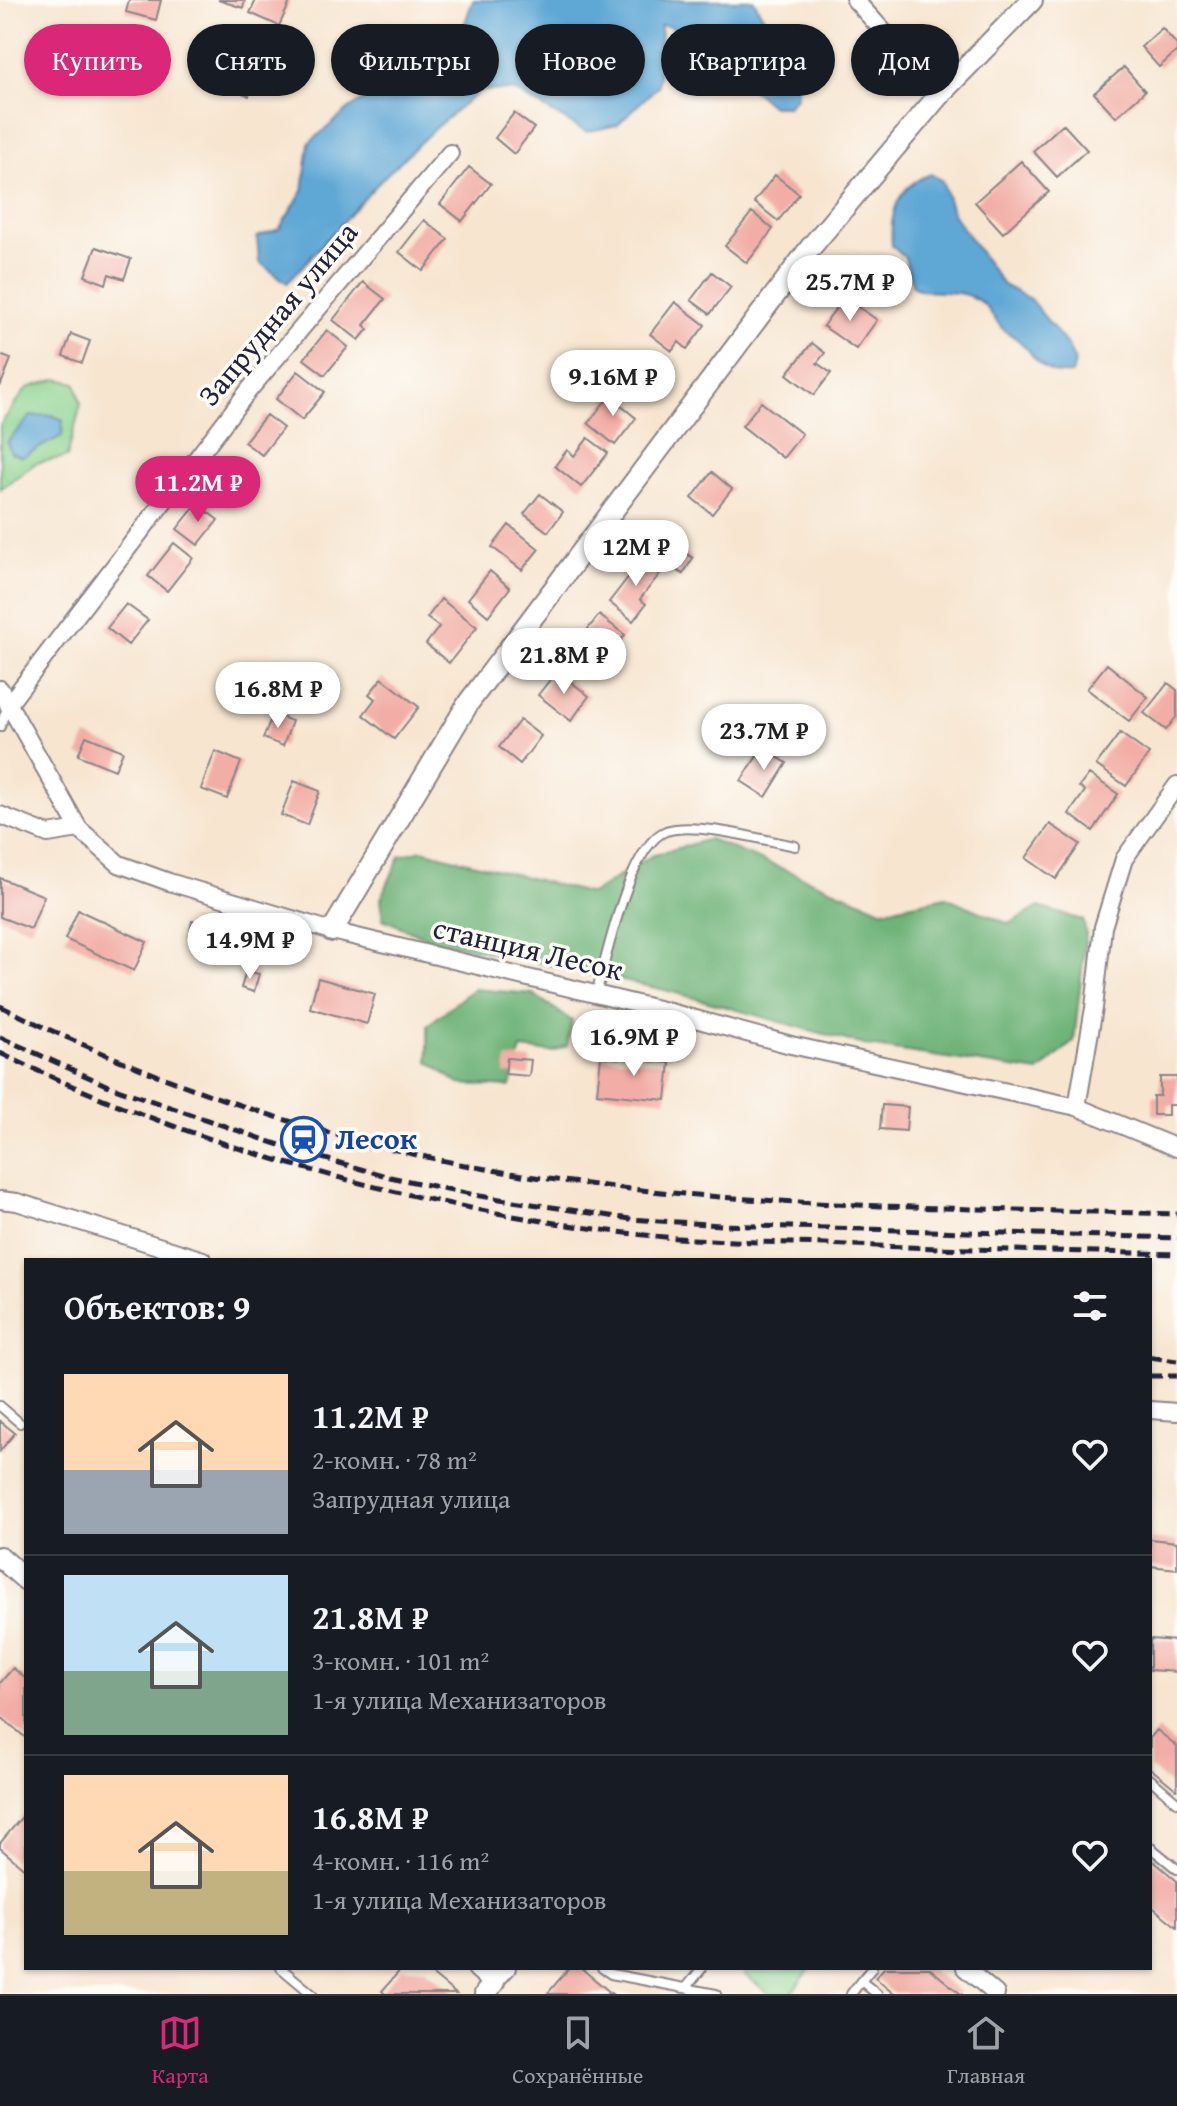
<!DOCTYPE html>
<html lang="ru">
<head>
<meta charset="utf-8">
<style>
  :root { --surface:#171b24; --page:#20242c; --text:#f1f3f6; --muted:#9ea1a6; --line:#363941; --accent:#db2777 }
  body { margin:0; font-family:"Gentium Book Plus",serif; background:var(--page); color:var(--text); height:100vh; display:flex; flex-direction:column; font-size:30px; white-space:nowrap }
  * { box-sizing:border-box; margin:0 }
  p { font-size:26px; color:var(--muted) }
  .icon { flex:none; width:44px; height:44px; fill:none; stroke:currentColor; stroke-width:2; stroke-linecap:round; stroke-linejoin:round }
  .map { position:relative; flex:1; overflow:hidden }
  .details { position:absolute; left:24px; top:1258px; width:1128px; height:712px; display:flex; flex-direction:column; background:var(--surface); border-radius:0px; box-shadow:0 2px 6px #0004 }
  .details>* { flex:none }
  .banner { position:absolute; left:24px; top:24px; width:1130px; height:72px; display:flex; gap:16px }
  .price { position:absolute; translate:-50% -68px; padding:0 18px; border-radius:28px; background:#fff; color:#222; font-size:26px; line-height:52px; filter:drop-shadow(0 2px 4px #0008) }
  .price::after { content:''; position:absolute; left:50%; top:48px; width:24px; height:18px; margin-left:-12px; background:inherit; clip-path:polygon(0 0,100% 0,50% 100%) }
  .price.on { background:var(--accent); color:#fff }
  ul { padding:0; list-style:none }
  li { display:flex; align-items:center; gap:24px; height:200px; padding:0 40px }
  li+li { border-top:2px solid var(--line) }
  li span { display:grid; place-items:center; flex:none; width:224px; height:160px; border-radius:0px; color:#555 }
  li>.icon { margin-inline-start:auto }
  span .icon { width:96px; height:96px; fill:#fffc; stroke-width:1 }
  li b { font-size:34px }
  h2 { display:flex; justify-content:space-between; align-items:center; height:96px; padding:0 40px; font-size:34px }
  .pill { padding:0 28px; border-radius:36px; background:var(--surface); box-shadow:0 2px 6px #0004; font-size:28px; line-height:72px }
  .pill.on { background:var(--accent); color:#fff }
  .tabs { display:flex; justify-content:space-around; align-items:center; height:112px; border-top:2px solid var(--line); background:var(--surface); font-size:22px; color:var(--muted) }
  .tabs a { display:grid; justify-items:center; gap:4px }
  .tabs .on { color:var(--accent) }
  .map>svg:first-child { display:block }
  .green { fill:#89d18c; stroke:#567a64; stroke-width:2 }
  .forest { fill:#6eb378; stroke:#486a5a; stroke-width:2 }
  .water { fill:#5ea7d5; stroke:#406488; stroke-width:2 }
  .building { fill:#f2aea6 }
  .lines { fill:none; stroke-linecap:round; stroke-linejoin:round }
  .service-casing { stroke:#8c8486; stroke-width:12 }
  .minor-casing { stroke:#8c8486; stroke-width:20 }
  .tertiary-casing { stroke:#8c8486; stroke-width:24 }
  .service { stroke:#fff; stroke-width:8 }
  .minor { stroke:#fff; stroke-width:16 }
  .tertiary { stroke:#fff; stroke-width:20 }
  .rail { stroke:#22223b; stroke-width:5; stroke-dasharray:12 6; stroke-linecap:butt }
  .labels { text-anchor:middle; stroke-width:7; stroke-linejoin:round; paint-order:stroke }
  .street-label { font-size:30px; fill:#22223b; stroke:#fdfcf7 }
  .transit-label { font-size:30px; font-weight:bold; fill:#164399; stroke:#fdfcf7; text-anchor:start }
</style>
</head>
<body>
<div class="map">
<svg width="1177" height="1994" viewBox="0 0 1177 1994">
  <rect width="100%" height="100%" fill="#fdfcf7"/>
  <filter id="ink" filterUnits="userSpaceOnUse"><feTurbulence type="fractalNoise" baseFrequency=".0125" numOctaves="2"/><feDisplacementMap in="SourceGraphic" scale="16" xChannelSelector="R" yChannelSelector="G"/><feConvolveMatrix kernelMatrix="1 2 1 2 8 2 1 2 1" color-interpolation-filters="sRGB"/></filter>
  <filter id="wash" filterUnits="userSpaceOnUse"><feTurbulence type="fractalNoise" baseFrequency=".006" numOctaves="4" result="noise"/><feDisplacementMap in="SourceGraphic" scale="32" xChannelSelector="R" yChannelSelector="G"/><feGaussianBlur stdDeviation="1.8" result="paint"/><feColorMatrix in="noise" values="0 0 0 0 0 0 0 0 0 0 0 0 0 0 0 0 0 1.4 0 .05"/><feComposite in="paint" operator="in"/></filter>
  <g filter="url(#wash)">
    <rect width="100%" height="100%" fill="#f7e5d0"/>
    <path class="green" d="M58 379 76 383 81 404 67 457 36 463 0 489V425L27 388Z
      M745 1968H811L790 1994H770L744 1974Z"/>
    <path class="forest" d="M709 839 884 910 946 897 1009 924 1039 907 1083 920 1086 934 1074 1041 1039 1072 868 1046 665 990 431 940 383 919 381 899 400 856 422 850 591 894 651 856Z
      M473 989 533 994 572 1021 567 1046 552 1052 521 1049 510 1087 459 1084 428 1061V1025Z"/>
    <path class="water" d="M473 0H754C764 24 787 44 794 65 798 74 796 86 797 96L788 106H772L751 88 766 76 759 62 746 60 735 65 719 64 680 44 671 26 661 25 658 86 617 125 586 132 512 90 480 91 433 130 381 180 287 283 259 262 257 237 279 229 303 191 309 143 348 110 462 31Z
      M931 174 942 181 953 214 1003 285 1030 299 1068 346 1075 362 1072 374C1041 377 1037 357 1018 340 1014 335 1007 334 1003 329 992 318 989 305 974 298 954 288 935 296 913 287L905 258 892 246C889 213 897 185 931 174Z
      M52 415 63 420 62 436 22 457 11 453 7 442 31 416Z"/>
    <g id="blocks">
      <path class="building" d="M129 0H161L156 20 126 12Z
        M218 0H245L243 8Z
        M256 0H291L279 26 250 13Z
        M1162 28 1177 45V51L1159 67 1141 47Z
        M231 57 261 70 249 96 219 83Z
        M1124 67 1145 91 1116 117 1094 93Z
        M514 113 534 128 514 154 495 138Z
        M1063 124 1087 150 1057 177 1033 151Z
        M1021 161 1049 192 1003 233 975 202Z
        M469 167 491 184 462 221 440 204Z
        M775 175 799 194 778 221 754 202Z
        M752 212 773 229 747 263 725 246Z
        M424 220 448 239 423 271 399 252Z
        M96 247 131 259 124 279 109 274 106 284 85 276Z
        M712 272 731 287 710 314 691 300Z
        M363 282 385 299 364 325 368 329 359 340 333 320Z
        M844 297 877 320 856 349 823 326Z
        M675 302 705 325 687 349 679 342 672 351 650 334Z
        M327 330 348 347 325 375 304 359Z
        M71 334 90 341 82 363 63 356Z
        M812 343 825 353 817 363 831 373 814 395 787 374Z
        M0 355 11 359 0 387Z
        M625 356 659 382 647 398 613 372Z
        M298 371 325 392 302 420 276 399Z
        M615 389 625 396 619 404 636 418 615 445 588 423Z
        M761 402 802 434 783 458 742 426Z
        M266 415 283 428 262 455 244 442Z
        M588 438 608 453 581 487 555 466 567 450 574 456Z
        M226 471 244 486 228 506 210 492Z
        M712 472 732 489 712 514 692 498Z
        M540 494 563 512 548 532 524 514Z
        M197 504 218 520 198 545 177 529Z
        M509 525 539 549 522 570 492 547Z
        M666 525 683 537 676 547 693 558 683 574 649 552Z
        M174 543 193 558 167 591 148 576Z
        M639 553 662 571 640 599 646 604 633 621 609 602 636 567 631 563Z
        M490 571 510 588 488 616 468 599Z
        M441 599 477 627 449 663 426 644 439 627 427 618Z
        M126 604 148 620 128 645 107 628Z
        M599 615 625 635 603 663 577 643Z
        M1107 664 1148 697 1129 721 1087 689Z
        M557 671 589 696 571 721 538 695Z
        M382 678 419 707 394 739 363 715 375 699 369 694Z
        M1168 683 1177 690V716L1166 730 1144 713Z
        M273 714 292 721 283 746 263 738Z
        M520 720 541 736 520 764 499 747Z
        M1120 733 1149 754 1126 786 1096 765Z
        M86 736 123 751 115 770 78 755Z
        M762 748 787 763 766 797 741 781Z
        M215 751 241 762 227 799 201 789Z
        M1089 774 1118 794 1093 831 1069 814 1085 791 1079 787Z
        M294 781 320 791 307 825 281 815Z
        M1050 824 1080 844 1056 879 1026 858Z
        M0 878 44 896 31 929 0 917Z
        M78 910 147 942 134 971 65 939Z
        M192 921 217 927 214 941 189 936Z
        M246 971 259 974 254 992 241 988Z
        M318 978 375 994 367 1024 310 1008Z
        M601 1057 670 1063 666 1100 597 1093Z
        M507 1058 531 1060 529 1076 505 1074Z
        M1160 1077H1177V1105H1168V1115H1153V1096H1160Z
        M882 1105 908 1107 906 1131 880 1129Z
        M0 1421 15 1433 0 1451Z
        M1150 1539 1177 1542V1569L1150 1566Z
        M1150 1639 1177 1641V1672L1150 1670Z
        M13 1668 26 1679V1738L0 1716V1683Z
        M1157 1730 1177 1746V1790L1150 1768V1738Z
        M26 1812V1870L0 1848V1843Z
        M1150 1858 1177 1881V1927L1150 1905Z
        M402 1968H424L456 1994H385L382 1991Z
        M569 1968H581L612 1994H547Z
        M884 1968H929L961 1994H894L875 1978Z"/>
    </g>
  </g>
  <g filter="url(#ink)">
    <use href="#blocks" fill-opacity="0" stroke="#8c8486" stroke-width="2"/>
    <g class="lines">
      <defs>
        <path id="service" d="M0 727 8 705
          M596 994C607 957 629 845 666 831 695 821 763 840 795 846
          M0 1406 20 1423
          M1150 1779 1177 1802
          M1150 1847 1177 1869
          M281 1968 312 1994
          M602 1968 611 1974 716 1994
          M872 1968 861 1981 877 1994
          M686 1988 702 1968
          M851 1994 861 1981"/>
        <path id="minor" d="M855 0 940 94
          M0 689 79 829 119 864 169 882 332 931 666 1011 791 1045 1077 1107 1177 1148
          M8 705 249 390 450 153
          M0 815 48 834 79 829
          M1077 1107 1094 1008 1103 927 1124 859 1177 785
          M0 1200 17 1202 203 1260
          M1150 1410 1177 1412
          M965 1968 996 1994
          M494 1982 507 1968"/>
        <path id="tertiary" d="M332 931 469 702 811 247 940 94 1032 0
          M0 1557 26 1580
          M478 1968 494 1982 485 1994"/>
      </defs>
      <use href="#service" class="service-casing"/>
      <use href="#minor" class="minor-casing"/>
      <use href="#tertiary" class="tertiary-casing"/>
      <use href="#service" class="service"/>
      <use href="#minor" class="minor"/>
      <use href="#tertiary" class="tertiary"/>
      <path class="rail" d="M0 1006C166 1088 352 1150 535 1177 748 1208 963 1208 1177 1214
        M0 1037 106 1085 300 1152 390 1177 480 1196 630 1219 722 1225 1177 1238
        M0 1053C196 1148 411 1206 626 1233 692 1241 760 1242 826 1244 943 1249 1060 1251 1177 1254
        M1150 1357 1177 1361
        M1150 1376H1177"/>
    </g>
  </g>
  <defs>
    <symbol id="station-ring" viewBox="-11 -11 22 22"><circle r="9.5" fill="#fdfcf7" stroke="#1a4fb4" stroke-width="1.5"/><path d="M-3-6H3Q5-6 5-4V2Q5 4 3 4L4.5 6H3L1.5 4h-3L-3 6H-4.5L-3 4Q-5 4-5 2V-4Q-5-6-3-6ZM-3.5-4v3h7v-3ZM-3.5 1v1.5H-2V1ZM2 1v1.5H3.5V1Z" fill="#1a4fb4"/></symbol>
  </defs>
  <g fill-rule="evenodd">
    <use href="#station-ring" x="278" y="1114" width="51" height="51"/>
  </g>
  <g class="labels">
    <g class="street-label">
      <text transform="translate(278 314) rotate(-50)" y="10">Запрудная улица</text>
      <text transform="translate(528 949) rotate(13)" y="10">станция Лесок</text>
    </g>
    <g class="transit-label">
      <text x="335" y="1149">Лесок</text>
    </g>
  </g>
</svg>
<b class="price" style="left:850px;top:323px">25.7M ₽</b>
<b class="price" style="left:613px;top:418px">9.16M ₽</b>
<b class="price on" style="left:198px;top:524px">11.2M ₽</b>
<b class="price" style="left:636px;top:588px">12M ₽</b>
<b class="price" style="left:564px;top:696px">21.8M ₽</b>
<b class="price" style="left:278px;top:730px">16.8M ₽</b>
<b class="price" style="left:764px;top:772px">23.7M ₽</b>
<b class="price" style="left:250px;top:981px">14.9M ₽</b>
<b class="price" style="left:634px;top:1078px">16.9M ₽</b>
<div class="banner">
<a class="pill on">Купить</a>
<a class="pill">Снять</a>
<a class="pill">Фильтры</a>
<a class="pill">Новое</a>
<a class="pill">Квартира</a>
<a class="pill">Дом</a>
</div>
<section class="details">
<h2>Объектов: 9<svg class="icon" aria-label="filters" viewBox="0 0 24 24"><path d="M4 7h16M4 17h16"/><circle cx="9" cy="7" r="2"/><circle cx="15" cy="17" r="2"/></svg></h2>
<ul>
<li><span style="background:linear-gradient(#ffd9b3 60%,#9aa5b1 0)"><svg class="icon" aria-label="home" viewBox="0 0 24 24"><path d="M3 11l9-7 9 7M6 9v11h12V9"/></svg></span><div><b>11.2M ₽</b><p>2-комн. · 78 m²</p><p>Запрудная улица</p></div><svg class="icon" aria-label="heart" viewBox="0 0 24 24"><path d="M12 20l-8-8c-3-5 5-10 8-4 3-6 11-1 8 4z"/></svg></li>
<li><span style="background:linear-gradient(#bfe0f5 60%,#7fa58c 0)"><svg class="icon" aria-label="home" viewBox="0 0 24 24"><path d="M3 11l9-7 9 7M6 9v11h12V9"/></svg></span><div><b>21.8M ₽</b><p>3-комн. · 101 m²</p><p>1-я улица Механизаторов</p></div><svg class="icon" aria-label="heart" viewBox="0 0 24 24"><path d="M12 20l-8-8c-3-5 5-10 8-4 3-6 11-1 8 4z"/></svg></li>
<li><span style="background:linear-gradient(#ffd9b3 60%,#c2b280 0)"><svg class="icon" aria-label="home" viewBox="0 0 24 24"><path d="M3 11l9-7 9 7M6 9v11h12V9"/></svg></span><div><b>16.8M ₽</b><p>4-комн. · 116 m²</p><p>1-я улица Механизаторов</p></div><svg class="icon" aria-label="heart" viewBox="0 0 24 24"><path d="M12 20l-8-8c-3-5 5-10 8-4 3-6 11-1 8 4z"/></svg></li>
</ul>
</section>
</div>
<nav class="tabs">
<a class="on"><svg class="icon" aria-label="map" viewBox="0 0 24 24"><path d="M3 6l6-2 6 2 6-2v14l-6 2-6-2-6 2zM9 4v14M15 6v14"/></svg>Карта</a>
<a><svg class="icon" aria-label="saved" viewBox="0 0 24 24"><path d="M7 4h10v16l-5-4-5 4z"/></svg>Сохранённые</a>
<a><svg class="icon" aria-label="home" viewBox="0 0 24 24"><path d="M3 11l9-7 9 7M6 9v11h12V9"/></svg>Главная</a>
</nav>
</body>
</html>
